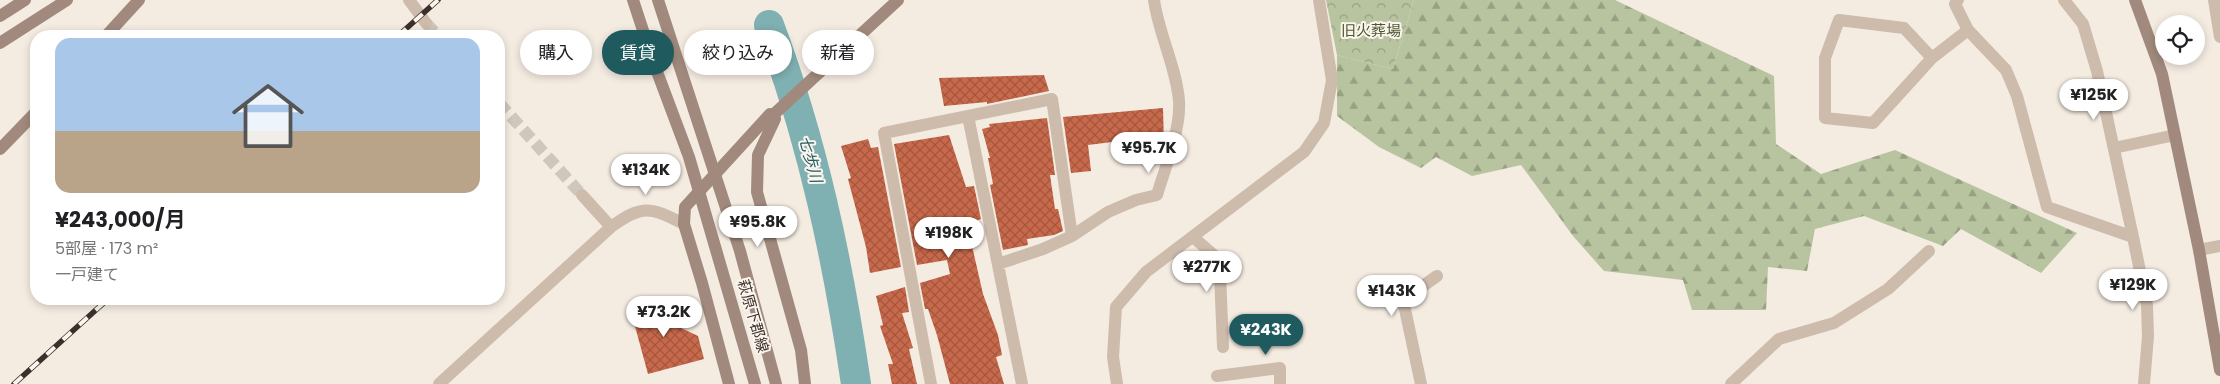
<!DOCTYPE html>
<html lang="ja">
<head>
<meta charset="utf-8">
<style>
  :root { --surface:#fff; --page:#f2f2f2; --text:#202124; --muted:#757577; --accent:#1f5a5e }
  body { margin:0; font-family:Poppins,"Noto Sans JP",sans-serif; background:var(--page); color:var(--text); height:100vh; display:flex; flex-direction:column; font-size:19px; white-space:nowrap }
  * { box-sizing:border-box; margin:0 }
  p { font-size:16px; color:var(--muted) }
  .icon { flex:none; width:28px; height:28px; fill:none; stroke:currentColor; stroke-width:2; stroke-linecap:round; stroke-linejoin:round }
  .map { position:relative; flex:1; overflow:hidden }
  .drawer { position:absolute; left:30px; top:30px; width:475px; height:275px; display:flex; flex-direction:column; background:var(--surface); border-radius:20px; box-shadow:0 2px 8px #0003 }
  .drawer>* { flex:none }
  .guide { position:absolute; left:520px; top:30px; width:475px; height:45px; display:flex; gap:10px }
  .buttons { position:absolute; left:2155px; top:15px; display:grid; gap:10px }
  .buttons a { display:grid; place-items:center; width:50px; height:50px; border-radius:50%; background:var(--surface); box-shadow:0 2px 8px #0003; font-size:25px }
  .price { position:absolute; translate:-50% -42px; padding:0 11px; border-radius:18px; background:#fff; color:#222; font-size:16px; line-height:32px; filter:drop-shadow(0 1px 2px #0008) }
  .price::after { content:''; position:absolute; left:50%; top:30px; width:15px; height:11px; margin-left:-8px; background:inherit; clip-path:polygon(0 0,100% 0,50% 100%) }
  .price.current { background:var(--accent); color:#fff }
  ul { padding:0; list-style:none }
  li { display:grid; align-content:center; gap:10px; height:265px; padding:0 25px }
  li span { display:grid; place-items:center; height:155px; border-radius:15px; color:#555 }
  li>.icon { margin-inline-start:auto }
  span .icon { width:90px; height:90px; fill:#fffc; stroke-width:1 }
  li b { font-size:21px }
  .chip { padding:0 18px; border-radius:22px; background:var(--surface); box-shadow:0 2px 8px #0003; font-size:18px; line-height:45px }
  .chip.current { background:var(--accent); color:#fff }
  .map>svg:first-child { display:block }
  .forest { fill:url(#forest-firs) }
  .park { fill:url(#park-crowns) }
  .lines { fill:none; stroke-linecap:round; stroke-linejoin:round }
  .river { stroke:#7fb0b2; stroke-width:30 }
  .building { fill:url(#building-cross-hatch) }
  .street-tunnel { stroke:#cfc6bd; stroke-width:12; stroke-dasharray:12 6; stroke-linecap:butt }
  .street { stroke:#cdbbac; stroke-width:12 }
  .secondary { stroke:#a18a7d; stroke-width:12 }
  .rail-casing { stroke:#3b302b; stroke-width:5.5 }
  .rail { stroke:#fbf5ee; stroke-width:4; stroke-dasharray:11; stroke-linecap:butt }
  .secondary-bridge { stroke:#a18a7d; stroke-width:12 }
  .labels { text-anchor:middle; stroke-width:4; stroke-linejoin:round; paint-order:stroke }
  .park-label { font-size:15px; fill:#4a5a2e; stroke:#fbf5ee }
  .street-label { font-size:15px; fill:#3b302b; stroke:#fbf5ee }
  .water-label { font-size:16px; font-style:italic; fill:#1f5a5e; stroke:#fbf5ee }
</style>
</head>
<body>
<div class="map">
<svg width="2220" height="384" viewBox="0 0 2220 384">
  <defs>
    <pattern id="forest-firs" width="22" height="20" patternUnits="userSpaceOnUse" patternTransform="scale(1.25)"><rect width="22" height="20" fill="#b8c4a0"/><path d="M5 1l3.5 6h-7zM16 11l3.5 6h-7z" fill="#97a083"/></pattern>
    <pattern id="park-crowns" width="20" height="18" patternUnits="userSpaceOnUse" patternTransform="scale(1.25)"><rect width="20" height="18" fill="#b8c4a0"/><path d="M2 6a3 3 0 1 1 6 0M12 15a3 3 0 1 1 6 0" fill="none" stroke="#97a083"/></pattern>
    <pattern id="building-cross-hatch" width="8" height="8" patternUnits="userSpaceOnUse" patternTransform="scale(1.25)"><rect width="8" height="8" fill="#c8694b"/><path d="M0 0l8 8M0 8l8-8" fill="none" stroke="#a4573f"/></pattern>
  </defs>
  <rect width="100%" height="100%" fill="#f4ebe1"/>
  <path class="forest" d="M1414 0H1615L1774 76 1776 144 1821 174 1895 150 2077 233 2041 273 1961 229 1943 246 1864 216 1815 229 1807 271 1768 267 1766 310H1692L1683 280 1604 271 1573 236 1521 165 1472 176 1436 157 1421 168 1379 147 1337 116V55L1393 69Z"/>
  <path class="park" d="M1326 0H1414L1393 69 1337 55Z"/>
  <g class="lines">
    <path class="river" d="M769 25C813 142 838 261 856 384"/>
  </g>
  <path class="building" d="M1044 75 1049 91 987 104V102L944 106 939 78Z
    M1163 108 1164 144 1162 153 1143 158 1136 139 1088 145 1091 171 1071 173 1063 117Z
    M1047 118 1055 175H1050L1055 209H1058L1063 231 1054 235 1027 239 1028 245 1003 250 990 185 993 184 988 158H990L982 129 990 127 989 124Z
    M949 135 966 187 974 186 981 219 967 224 983 294 998 335 1002 355 996 357 1004 384H950L937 335 928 309H925L920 283 950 274 947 260 917 265 894 144Z
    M868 139 871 148 878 147 901 267 870 273 866 247 848 179 851 178 841 146Z
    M905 287 909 312 902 313 913 348 909 349 917 384H892L888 364H893L880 326 883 325 876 296Z
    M671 303 677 326 698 336 704 359 648 374 630 308 639 305Z"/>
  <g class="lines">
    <path class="street-tunnel" d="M426 23 438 36
      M499 103 582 195"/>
    <path class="street" d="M409 0 426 23
      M1958 0 1955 4 1968 30 2006 70 2017 96 2047 207 2133 237
      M2064 0 2083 24 2097 71 2133 237 2147 305 2148 336 2144 384
      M2214 0 2220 37
      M1932 58 1904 28 1839 20 1825 58V118L1873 123 1932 58 1968 30
      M968 116 1022 384
      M2114 148 2175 135
      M611 227C642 204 651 207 684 224
      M1193 237 1217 258 1220 273 1223 347
      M2199 250 2220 246
      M998 264 1043 249 1072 236 1108 212 1136 200 1157 195C1165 168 1181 129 1179 101 1176 66 1159 35 1154 0
      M1217 376 1280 368V384
      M439 384 611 227 582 195
      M931 384 884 133 1052 99 1072 236
      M1117 384 1113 357 1116 307 1146 272 1304 152 1324 123 1332 80 1319 0
      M1421 384 1403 300 1437 276
      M1731 384 1779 339 1834 323 1888 289 1929 251"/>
    <path class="secondary" d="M2135 0 2162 74 2199 250 2220 370
      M0 16 25 0
      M106 36 139 0
      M0 43 67 0
      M772 116 898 0
      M0 149 36 112
      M729 384 702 283 684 224 685 207 770 114 775 119 758 155 757 192 801 350 805 384"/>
    <defs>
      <path id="rail" d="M398 36 438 0
        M14 384 108 299"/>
    </defs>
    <use href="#rail" class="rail-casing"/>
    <use href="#rail" class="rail"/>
    <path class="secondary-bridge" d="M633 0 653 61 689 157 755 384
      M658 0 740 251 776 384"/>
  </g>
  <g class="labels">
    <g class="park-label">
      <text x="1371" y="36">旧火葬場</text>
    </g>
    <g class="street-label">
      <text transform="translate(753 316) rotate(74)" y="5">萩原下郡線</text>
    </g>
    <g class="water-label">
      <text transform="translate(811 159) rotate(75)" y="6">七歩川</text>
    </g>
  </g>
</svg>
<div class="buttons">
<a><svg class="icon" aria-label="locate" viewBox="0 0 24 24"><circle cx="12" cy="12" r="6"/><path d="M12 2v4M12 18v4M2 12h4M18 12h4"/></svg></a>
</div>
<b class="price" style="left:2094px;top:121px">¥125K</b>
<b class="price" style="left:1149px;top:174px">¥95.7K</b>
<b class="price" style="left:646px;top:196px">¥134K</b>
<b class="price" style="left:758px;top:248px">¥95.8K</b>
<b class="price" style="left:949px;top:259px">¥198K</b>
<b class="price" style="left:1207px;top:293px">¥277K</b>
<b class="price" style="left:2133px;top:311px">¥129K</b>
<b class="price" style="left:1392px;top:317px">¥143K</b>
<b class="price" style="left:664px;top:338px">¥73.2K</b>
<b class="price current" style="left:1266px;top:356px">¥243K</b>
<div class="guide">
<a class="chip">購入</a>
<a class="chip current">賃貸</a>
<a class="chip">絞り込み</a>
<a class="chip">新着</a>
</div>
<section class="drawer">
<ul>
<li><span style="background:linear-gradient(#a9c7e8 60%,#b9a48a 0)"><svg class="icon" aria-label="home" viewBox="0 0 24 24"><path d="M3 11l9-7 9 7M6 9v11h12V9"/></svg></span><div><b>¥243,000/月</b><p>5部屋 · 173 m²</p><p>一戸建て</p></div></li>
</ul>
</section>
</div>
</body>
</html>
